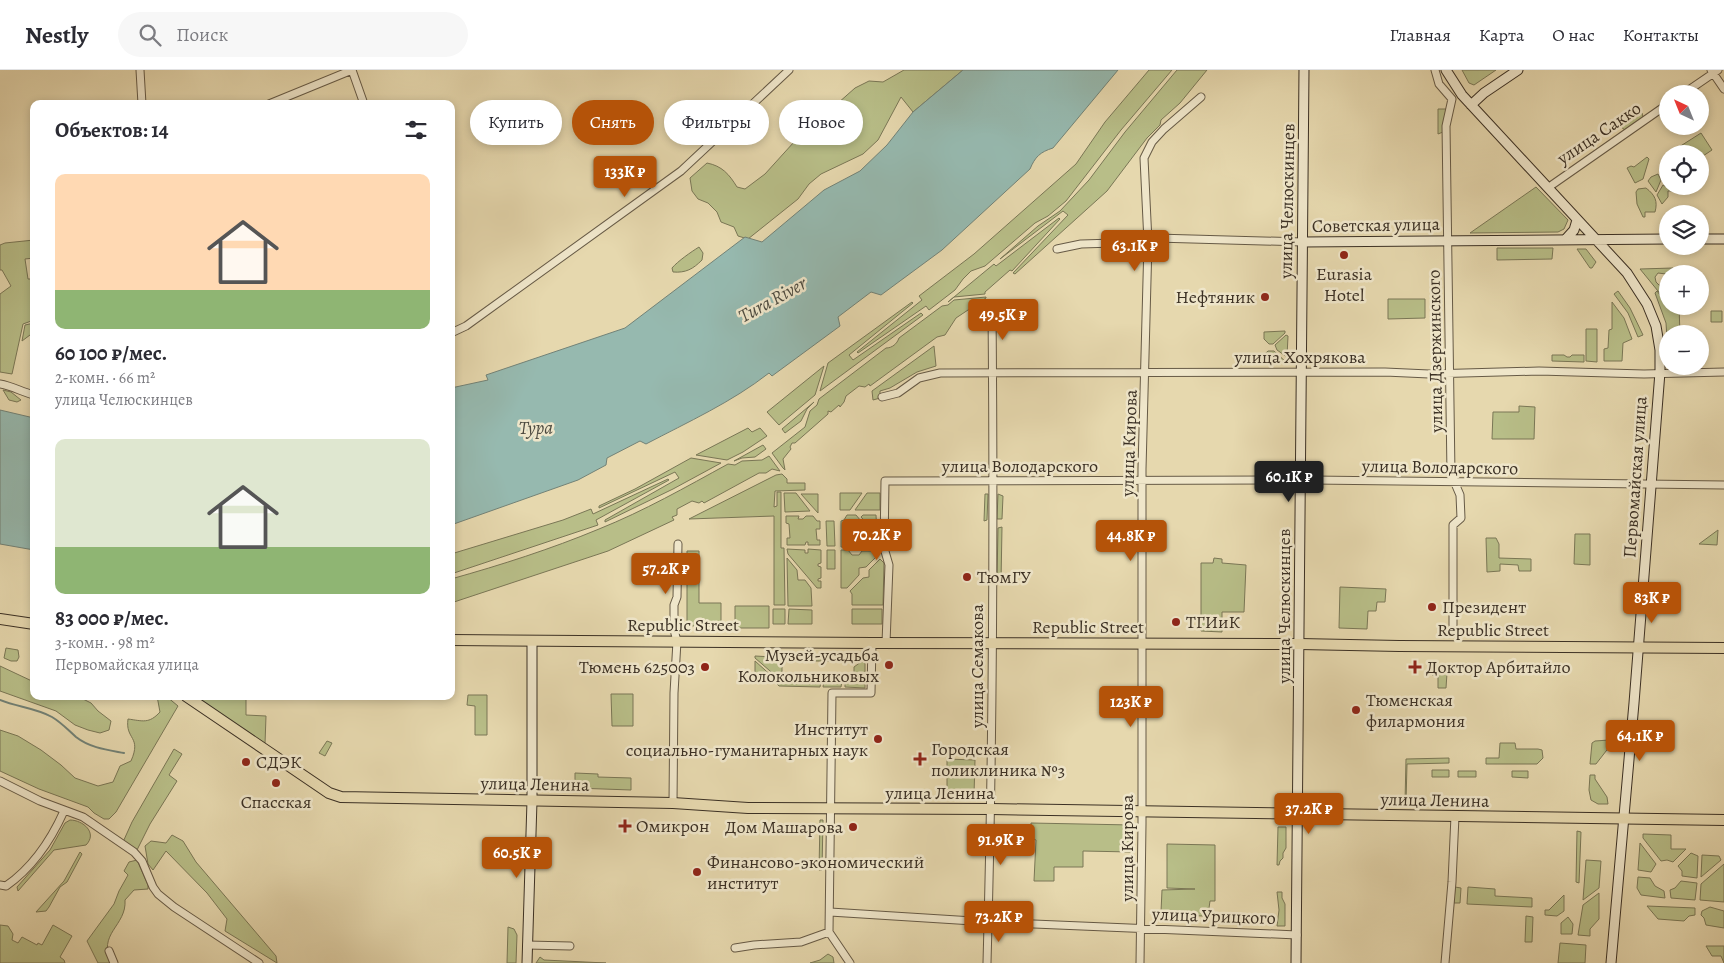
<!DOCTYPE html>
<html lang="ru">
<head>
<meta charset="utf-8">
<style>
  :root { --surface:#fff; --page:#f7f7f7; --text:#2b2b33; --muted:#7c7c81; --line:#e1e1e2; --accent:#b45309 }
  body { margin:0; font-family:Alegreya,serif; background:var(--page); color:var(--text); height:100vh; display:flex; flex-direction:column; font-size:19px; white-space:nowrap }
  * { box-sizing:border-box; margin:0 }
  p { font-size:16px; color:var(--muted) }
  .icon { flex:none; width:28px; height:28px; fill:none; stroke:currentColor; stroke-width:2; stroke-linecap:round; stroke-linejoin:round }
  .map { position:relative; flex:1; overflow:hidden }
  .panel { position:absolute; left:30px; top:30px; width:425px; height:600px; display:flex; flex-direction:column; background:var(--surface); border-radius:10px; box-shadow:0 2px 8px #0003 }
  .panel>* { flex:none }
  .top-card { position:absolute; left:470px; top:30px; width:475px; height:45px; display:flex; gap:10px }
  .needle { width:32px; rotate:317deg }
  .buttons { position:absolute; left:1659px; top:15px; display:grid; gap:10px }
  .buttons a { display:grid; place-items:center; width:50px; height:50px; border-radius:50%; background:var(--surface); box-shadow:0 2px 8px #0003; font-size:25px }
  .price { position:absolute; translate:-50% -42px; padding:0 11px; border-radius:5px; background:var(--accent); color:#fff; font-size:16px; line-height:32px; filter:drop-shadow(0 1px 2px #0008) }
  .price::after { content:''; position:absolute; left:50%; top:30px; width:15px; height:11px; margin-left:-8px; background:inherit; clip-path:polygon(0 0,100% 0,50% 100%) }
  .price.active { background:#222; color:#fff }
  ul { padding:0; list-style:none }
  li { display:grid; align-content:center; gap:10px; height:265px; padding:0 25px }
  li span { display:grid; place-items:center; height:155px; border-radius:10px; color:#555 }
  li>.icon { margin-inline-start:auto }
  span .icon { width:90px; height:90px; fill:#fffc; stroke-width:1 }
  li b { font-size:21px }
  h2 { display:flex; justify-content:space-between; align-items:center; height:60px; padding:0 25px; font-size:21px }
  .chip { padding:0 18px; border-radius:22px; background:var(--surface); box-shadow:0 2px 8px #0003; font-size:18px; line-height:45px }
  .chip.active { background:var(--accent); color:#fff }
  header { display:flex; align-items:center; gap:30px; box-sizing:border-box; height:70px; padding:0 25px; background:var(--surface); border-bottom:1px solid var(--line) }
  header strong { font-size:24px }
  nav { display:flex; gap:28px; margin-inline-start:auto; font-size:18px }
  .search { width:350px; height:45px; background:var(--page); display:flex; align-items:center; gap:12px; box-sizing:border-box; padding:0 18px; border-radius:28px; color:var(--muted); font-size:19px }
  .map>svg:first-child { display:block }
  .green { fill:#b8be88; stroke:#7a7756 }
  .water { fill:#96b9af; stroke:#728277 }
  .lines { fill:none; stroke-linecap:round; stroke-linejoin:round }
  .stream { stroke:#728277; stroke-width:2 }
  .street-casing { stroke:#665a46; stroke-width:9 }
  .secondary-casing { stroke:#3b3024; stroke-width:11 }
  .primary-casing { stroke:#3b3024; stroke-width:12 }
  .street { stroke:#efe6ca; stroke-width:7 }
  .secondary { stroke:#efe6ca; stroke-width:9 }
  .primary { stroke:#e6d8ae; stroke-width:10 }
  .poi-dot { fill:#8f2418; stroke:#efe6ca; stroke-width:2 }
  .labels { text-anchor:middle; stroke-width:5; stroke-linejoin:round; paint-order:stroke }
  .street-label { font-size:18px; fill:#3b3024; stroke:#efe6ca }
  .poi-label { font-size:18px; fill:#3b3024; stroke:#efe6ca; text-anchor:start }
  .water-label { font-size:19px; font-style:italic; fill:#4d4b40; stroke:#efe6ca }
</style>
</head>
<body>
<header>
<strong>Nestly</strong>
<div class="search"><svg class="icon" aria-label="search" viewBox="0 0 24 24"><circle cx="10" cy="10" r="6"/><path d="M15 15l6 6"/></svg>Поиск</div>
<nav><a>Главная</a><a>Карта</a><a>О нас</a><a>Контакты</a></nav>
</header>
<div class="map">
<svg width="1724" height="893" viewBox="0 0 1724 893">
  <rect width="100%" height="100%" fill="#e6d8ae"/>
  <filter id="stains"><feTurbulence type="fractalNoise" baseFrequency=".004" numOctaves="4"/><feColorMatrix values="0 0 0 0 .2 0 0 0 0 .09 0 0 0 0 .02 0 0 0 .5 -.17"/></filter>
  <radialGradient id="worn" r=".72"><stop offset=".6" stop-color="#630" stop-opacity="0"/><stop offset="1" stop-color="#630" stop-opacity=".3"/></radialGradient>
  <path class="green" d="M904 0H963L913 42 901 27 878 70 863 84 821 104 809 114 798 129 748 169 738 166 734 157 721 152 717 142 708 133 698 129 692 121 690 108 707 93C722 96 729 104 737 117L745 119 765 104 794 72 855 18 869 11 883 12Z
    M1149 0H1172L1121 60 1066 131 1048 146 1035 153 985 196 971 201 963 209 955 220 929 240 926 236 858 283 857 282 922 230 919 226 974 184 1076 94 1105 52Z
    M1177 0H1207L1180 33 1161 50 1160 55 1147 68 1107 121 1015 204 1013 203 1068 145 1063 141 1000 189 1038 156 1060 141 1089 110 1125 62Z
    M1462 0H1496L1474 15 1469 13Z
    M1438 39H1446L1443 62 1438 64Z
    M1642 43 1643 47 1625 60 1621 57Z
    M1701 63 1712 80 1700 88V84H1683L1679 77Z
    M1647 87 1649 89 1643 109 1635 113 1627 98 1631 96 1634 97Z
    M1658 104 1661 110 1656 122 1648 111 1651 107Z
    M1663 115 1667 117 1681 116 1678 121H1668V127L1662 134 1657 125Z
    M1536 117 1568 150 1564 159 1558 162 1470 163Z
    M1646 118C1655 125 1658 131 1655 142H1645V147H1643L1637 134 1636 122 1638 119Z
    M1059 148 1060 149 1012 201 1010 200 985 222V224L954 227 948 232 994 194 996 196Z
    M34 170V188L25 189 28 209H34V250L23 254 12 304 0 302V224L11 216 2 200H0V175L5 173Z
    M699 177 703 183 702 190C693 199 686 203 673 202L672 198C678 191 691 182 699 177Z
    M1497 178H1553L1552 189 1497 190Z
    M1577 179H1586L1596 192 1592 198H1590Z
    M1673 198 1666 204 1658 203 1655 207 1656 212 1659 215 1664 216 1667 220V232L1640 199Z
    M1618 221 1630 238 1643 265 1638 267 1628 243 1614 224Z
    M1657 221 1667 234 1668 236H1679L1680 264H1668L1667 269 1666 253 1655 223Z
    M986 227V228L956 248 945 265 937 267 870 316 869 314 865 317 859 316 846 326 844 332 840 337 839 335 831 342 828 341V344L795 373H792L790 377 791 379 783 389 785 400 783 398 772 383 805 357 810 341 817 335 819 329 886 278C892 278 897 274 899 268L942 236 948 235 954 230Z
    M1388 229H1425V248L1388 249Z
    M912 232 913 233 849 285 853 290 921 243 923 245 820 321 828 293Z
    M1612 232 1624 248 1632 269 1623 273 1622 291H1604V279L1608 278 1609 260 1612 259Z
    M1711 241H1722V252H1711Z
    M34 253V262L22 271 25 255Z
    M1586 259H1597V292L1586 291Z
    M1285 261V263L1273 274H1269L1264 269V262Z
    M1286 265 1288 266 1287 287 1277 280 1275 275Z
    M934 276 936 296 917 302 890 318 880 321V328L873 330 872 321Z
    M1268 281H1274L1286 292H1256Z
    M1552 285H1564L1567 287H1570L1572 285H1584V292L1552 291Z
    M824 296 815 325 779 355 767 342Z
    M3 320 11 322 21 330 17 332 9 330Z
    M814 332 807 339 801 351 785 363 782 359Z
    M1519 336 1535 337 1534 369H1492L1493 342H1519Z
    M748 358 752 362 760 358 767 366 743 382 727 390 696 385Z
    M763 375 766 379 755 387 742 388 734 391Z
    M769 386 780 401 772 399 766 403H759L704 433 702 431 699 433 692 431 677 439V445L672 447 674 450 608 481 451 533V509C501 495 551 479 599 459 644 441 686 417 728 394L735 395 742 391 762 390Z
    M691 388 721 393 673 419 605 452V450L679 408 675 402 599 438V436L635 419Z
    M782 404 787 409V413H805V420L775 421 774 437 777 436V422H781V478H784L785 535H774V446L689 449 776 405Z
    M668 409 669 410 596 450 598 455 451 504V484L563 450 591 439 593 444Z
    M784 423H796L810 441 785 442Z
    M840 423H862L850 440H840Z
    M867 423H880V440H855Z
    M801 424H818V443Z
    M985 424H988L987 450 984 451Z
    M998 424 1003 426 1002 449H997Z
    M847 445H856L876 469 877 477H862L859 472H852L849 477H841V451L844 450Z
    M863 445H876L877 464 861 447Z
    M786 446H799L798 449H803L806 446H813L817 451H820V459H816L817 470H820V475H808V472H806L805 475H787V468H790L789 454 786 453Z
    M826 451H834L835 476H827Z
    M1002 457 1001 512 997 510 998 458Z
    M1718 460 1717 475 1699 474Z
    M1575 464H1590V495L1574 494Z
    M1486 468H1496L1499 474V488L1531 489V501H1519L1518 495 1500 494V501L1487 502Z
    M787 479 805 480V483H808V479L821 480V493L818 494V496L821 497V508L818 509V511H821V518H817L788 484Z
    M827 480H835V499H827Z
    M841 480H848L852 485H859L862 481H877V486L866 497 859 498V505L847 518H841Z
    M687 481H699V533H721V556H687Z
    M787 488 797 500 798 510H805L811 518 812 536H788Z
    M1214 488 1222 489V493L1246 495 1244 542H1222V562L1201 561V493H1213Z
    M880 489 884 493 883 535H852V524L850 521 863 508 869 507V500Z
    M1340 517 1386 519 1385 532H1377L1376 541H1368L1367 559 1339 558Z
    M735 536H769V558H735Z
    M773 539H785V554H773Z
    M789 539 812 540V554H788Z
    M852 539H882V554H852Z
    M6 578 18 580 19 587 17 591H11L4 588Z
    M755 586 773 587 782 592V607H777L755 588Z
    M812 586H829V591H804Z
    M839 586H862L854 592H839Z
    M865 589V618L845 617V611H854V597Z
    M755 591 775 609 773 611 765 605H755Z
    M0 596 34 612V626H77L91 633 98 641 111 651 109 660 100 663 88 660 75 655 56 641 0 621Z
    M1447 603 1446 618H1438V606L1432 605Z
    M780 610 821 611 820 617 779 616 776 613Z
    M824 611H842L841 617H823Z
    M611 624H633V656H612Z
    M468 625H487V665H475V636L467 635Z
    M157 626H166L178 636 116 742 109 749H104L94 743 88 737 39 719 0 701V660L18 666 41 680 61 695 75 708 98 716 113 712 120 696 131 691C142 666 125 670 128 649 143 651 149 654 160 642Z
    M194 626H246V645L266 646 265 674Z
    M1609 670 1610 676 1596 694H1590L1592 673 1595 671Z
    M327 671 332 673 325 686 319 683Z
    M1500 673H1515L1516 679H1538L1542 680 1543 688 1537 694H1486V688H1499Z
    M174 679 182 684 169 705 177 711 150 754 137 780 123 772 132 752Z
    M1449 688V693L1407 694 1406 732H1405L1406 689Z
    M947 689 975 690 974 725H947Z
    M1432 700H1449V707H1432Z
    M1458 701H1476V707H1458Z
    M1512 701H1528V708L1512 707Z
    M575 703 598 704V707L631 708V720L575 718Z
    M1590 705H1595V709L1607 727 1608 734H1598L1591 730 1589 720Z
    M70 750C83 750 98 763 86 775L54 780 18 821 17 817 50 780 65 753Z
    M820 750H823L822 800H819Z
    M1031 753 1132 755 1131 782 1083 781V797H1054V811H1034L1036 770 1031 768Z
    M1278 757H1286V778L1283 783V788L1280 791 1279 795H1277Z
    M1577 761 1581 762 1579 813 1576 812Z
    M1643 764 1671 765V779H1686L1673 792 1667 790 1661 791 1643 768Z
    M172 765 183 771 196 792 276 886 277 893 225 861 227 849 207 823 166 781 153 800 148 794 145 776 151 771 166 773Z
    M1640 773 1656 794 1651 802 1638 800Z
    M1167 774 1215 775V831H1210L1209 838 1204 846 1167 845 1161 842 1162 820 1195 819 1167 818Z
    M80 782 82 784 67 812 60 817 49 837 46 841 36 842 64 811Z
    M1691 783 1698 786 1697 808 1682 806V801L1678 796Z
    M1702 785 1719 786 1721 790 1701 807Z
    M137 790 148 815V819L134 820 125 830C127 856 96 864 112 893H98L87 871 114 834 119 821 128 805 124 801 129 792Z
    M1586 790 1601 791 1599 818 1583 830Z
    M1724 794V832L1700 830 1701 814Z
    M1638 807 1650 808 1655 816 1664 821 1665 828 1641 825 1637 818Z
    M1681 811 1697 813 1695 830 1671 828 1670 820 1675 818Z
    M1455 817 1461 818 1460 833H1454Z
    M1468 817 1495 819V826L1532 828V837L1467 834Z
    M1277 822H1282V828L1285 834V856H1277L1279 840Z
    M1599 823V849L1590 859V866L1578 865 1583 835Z
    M1564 825V841L1557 846 1545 845V840H1549Z
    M1647 836 1695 838V845L1689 846 1684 851 1658 849Z
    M1710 837 1724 841V858L1706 855 1704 848 1701 845 1702 841Z
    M1526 846 1533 847 1532 872H1525Z
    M1568 847 1573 854 1572 864H1561V853Z
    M0 855 8 856 13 864 12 870 18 873 22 867 37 875 38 873 42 875 53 855 72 866 60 887 64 890 65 893H0Z
    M508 857 514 859 517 865 516 893H507Z
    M1560 873 1586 875 1585 893H1558Z
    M1706 876H1724V893L1721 886H1712Z
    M828 884 833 887 834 893H810L820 890Z
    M540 887 544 890 606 893H536Z"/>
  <path class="water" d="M963 0H1118L1053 78C1040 82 1035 87 1030 99L942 180 881 225 871 222 838 247 840 256 772 306 769 303C732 332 688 352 646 374L640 371 607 388 606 395 578 410 451 455V318L488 310 486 305 625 258 745 167 762 172 824 120 860 101 887 75 913 42Z
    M0 340 34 348V480L0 474Z"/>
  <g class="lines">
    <path class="stream" d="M0 630C17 637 36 638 52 647 62 653 68 660 76 667 90 678 108 680 124 683"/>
    <defs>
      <path id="street" d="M140 0 142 34
        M352 0 364 34
        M1435 0 1439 14 1452 29 1446 56 1451 404 1460 425 1461 448 1453 455V563
        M1711 0 1724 19
        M1683 24 1718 0
        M269 34 352 0
        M1549 117 1668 34
        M1057 179 1081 174 1148 172 1156 168 1303 172
        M451 263 466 256 681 101 789 0
        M0 314C12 316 22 322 34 325
        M882 327 898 323 919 308 940 303 1385 302 1429 304 1539 301 1644 304 1724 302
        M886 573 889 495 884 478 885 411 1312 410 1724 415
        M0 711 40 731 83 747 134 782 142 791 153 817 158 824 174 837 259 893
        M673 733 674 623 677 571 674 560V535L677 527 678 474
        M0 815 6 816C32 798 51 770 64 741
        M830 842 989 852 1297 865
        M829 862 832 623H871L872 573
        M829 862 850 893
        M527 875 570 876
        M735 878 754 875 801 872 829 862
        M109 881 114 893
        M987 893C993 675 994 457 992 238
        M1140 893 1142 754V399L1148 172 1144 88 1152 72 1164 59 1201 27
        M1445 893 1452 812 1455 746"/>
      <path id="secondary" d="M1446 0 1462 25 1627 203 1647 234 1656 256 1660 280V302L1634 633 1611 893
        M1471 35 1484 23 1518 0
        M1700 169H1724
        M1565 170 1574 160 1577 150
        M1303 172 1668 169
        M527 893 532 731V571
        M1296 893 1304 0"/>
      <path id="primary" d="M0 549 34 554
        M451 570 872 573 1300 574 1399 576 1724 578
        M186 626 329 723 341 727 673 733 748 738 991 739 1724 750"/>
    </defs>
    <use href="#street" class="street-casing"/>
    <use href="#secondary" class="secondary-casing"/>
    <use href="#primary" class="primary-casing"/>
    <use href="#street" class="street"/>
    <use href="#secondary" class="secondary"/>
    <use href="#primary" class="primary"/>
  </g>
  <g class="poi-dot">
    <circle cx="1344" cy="185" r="5"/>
    <circle cx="1265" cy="227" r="5"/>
    <circle cx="967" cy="507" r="5"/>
    <circle cx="1432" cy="537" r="5"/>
    <circle cx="1176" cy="552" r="5"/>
    <circle cx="889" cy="595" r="5"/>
    <circle cx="705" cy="597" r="5"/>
    <path d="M1412.5 589.5h5v5h5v5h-5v5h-5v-5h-5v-5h5z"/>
    <circle cx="1356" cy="640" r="5"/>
    <circle cx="878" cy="669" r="5"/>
    <path d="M917.5 681.5h5v5h5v5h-5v5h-5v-5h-5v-5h5z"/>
    <circle cx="246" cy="692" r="5"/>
    <circle cx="276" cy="713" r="5"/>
    <path d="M622.5 748.5h5v5h5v5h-5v5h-5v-5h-5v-5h5z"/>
    <circle cx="853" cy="757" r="5"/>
    <circle cx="697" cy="802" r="5"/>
  </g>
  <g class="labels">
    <g class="street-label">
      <text transform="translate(1599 63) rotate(-34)" y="6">улица Сакко</text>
      <text transform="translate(1287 131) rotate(-89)" y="6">улица Челюскинцев</text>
      <text transform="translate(1376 155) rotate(-1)" y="6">Советская улица</text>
      <text transform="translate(1435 281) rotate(-91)" y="6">улица Дзержинского</text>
      <text x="1300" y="293">улица Хохрякова</text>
      <text transform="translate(1129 373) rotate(-88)" y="6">улица Кирова</text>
      <text x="1020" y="402">улица Володарского</text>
      <text transform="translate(1440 397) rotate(1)" y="6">улица Володарского</text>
      <text transform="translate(1635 407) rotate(-86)" y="6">Первомайская улица</text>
      <text transform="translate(1284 536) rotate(-90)" y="6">улица Челюскинцев</text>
      <text x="683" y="561">Republic Street</text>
      <text x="1088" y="563">Republic Street</text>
      <text x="1493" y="566">Republic Street</text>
      <text transform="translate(977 596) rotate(-90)" y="6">улица Семакова</text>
      <text transform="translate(535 714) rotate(1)" y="6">улица Ленина</text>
      <text x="940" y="729">улица Ленина</text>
      <text transform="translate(1435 730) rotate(1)" y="6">улица Ленина</text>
      <text transform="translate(1127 778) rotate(-90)" y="6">улица Кирова</text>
      <text transform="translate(1214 846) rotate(2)" y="6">улица Урицкого</text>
    </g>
    <g class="poi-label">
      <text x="1344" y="210" text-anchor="middle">Еurasia<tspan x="1344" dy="21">Hotel</tspan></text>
      <text x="1255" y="233" text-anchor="end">Нефтяник</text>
      <text x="977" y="513">ТюмГУ</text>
      <text x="1442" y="543">Президент</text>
      <text x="1186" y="558">ТГИиК</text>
      <text x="879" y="591" text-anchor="end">Музей-усадьба<tspan x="879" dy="21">Колокольниковых</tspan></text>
      <text x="695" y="603" text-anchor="end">Тюмень 625003</text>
      <text x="1426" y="603">Доктор Арбитайло</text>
      <text x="1366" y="636">Тюменская<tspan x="1366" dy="21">филармония</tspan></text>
      <text x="868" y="665" text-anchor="end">Институт<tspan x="868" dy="21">социально-гуманитарных наук</tspan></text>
      <text x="931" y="685">Городская<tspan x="931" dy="21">поликлиника №3</tspan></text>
      <text x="256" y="698">СДЭК</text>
      <text x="276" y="738" text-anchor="middle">Спасская</text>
      <text x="636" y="762">Омикрон</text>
      <text x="843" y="763" text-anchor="end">Дом Машарова</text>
      <text x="707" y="798">Финансово-экономический<tspan x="707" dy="21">институт</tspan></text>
    </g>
    <g class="water-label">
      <text transform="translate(772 229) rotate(-29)" y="7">Tura River</text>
      <text x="536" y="364">Тура</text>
    </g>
  </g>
  <rect width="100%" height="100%" filter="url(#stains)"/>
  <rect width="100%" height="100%" fill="url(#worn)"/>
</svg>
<div class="buttons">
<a><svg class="needle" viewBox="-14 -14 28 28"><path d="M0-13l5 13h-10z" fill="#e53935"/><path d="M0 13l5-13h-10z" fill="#7c7c81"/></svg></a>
<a><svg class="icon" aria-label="locate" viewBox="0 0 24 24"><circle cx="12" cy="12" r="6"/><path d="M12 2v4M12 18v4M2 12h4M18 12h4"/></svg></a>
<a><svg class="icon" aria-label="layers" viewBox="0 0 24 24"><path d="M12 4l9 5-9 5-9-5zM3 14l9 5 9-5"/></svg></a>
<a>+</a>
<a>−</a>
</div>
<b class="price" style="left:625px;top:128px">133K ₽</b>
<b class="price" style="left:1135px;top:202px">63.1K ₽</b>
<b class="price" style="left:1003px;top:271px">49.5K ₽</b>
<b class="price active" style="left:1289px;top:433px">60.1K ₽</b>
<b class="price" style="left:877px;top:491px">70.2K ₽</b>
<b class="price" style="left:1131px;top:492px">44.8K ₽</b>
<b class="price" style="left:666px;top:525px">57.2K ₽</b>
<b class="price" style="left:1652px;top:554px">83K ₽</b>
<b class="price" style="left:1131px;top:658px">123K ₽</b>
<b class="price" style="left:1640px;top:692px">64.1K ₽</b>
<b class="price" style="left:1309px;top:765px">37.2K ₽</b>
<b class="price" style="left:1001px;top:796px">91.9K ₽</b>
<b class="price" style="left:517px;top:809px">60.5K ₽</b>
<b class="price" style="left:999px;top:873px">73.2K ₽</b>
<div class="top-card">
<a class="chip">Купить</a>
<a class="chip active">Снять</a>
<a class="chip">Фильтры</a>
<a class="chip">Новое</a>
</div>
<section class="panel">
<h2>Объектов: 14<svg class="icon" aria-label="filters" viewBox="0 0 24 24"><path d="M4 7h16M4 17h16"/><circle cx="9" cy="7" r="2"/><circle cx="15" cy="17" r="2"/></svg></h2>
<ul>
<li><span style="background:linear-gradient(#ffd9b3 75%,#8fb573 0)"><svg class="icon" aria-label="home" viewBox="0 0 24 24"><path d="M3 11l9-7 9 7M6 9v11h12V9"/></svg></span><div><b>60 100 ₽/мес.</b><p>2-комн. · 66 m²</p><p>улица Челюскинцев</p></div></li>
<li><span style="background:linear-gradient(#dfe7d0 70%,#8fb573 0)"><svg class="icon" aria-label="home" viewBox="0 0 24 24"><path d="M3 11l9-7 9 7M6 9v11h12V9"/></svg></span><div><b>83 000 ₽/мес.</b><p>3-комн. · 98 m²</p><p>Первомайская улица</p></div></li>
</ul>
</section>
</div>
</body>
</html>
